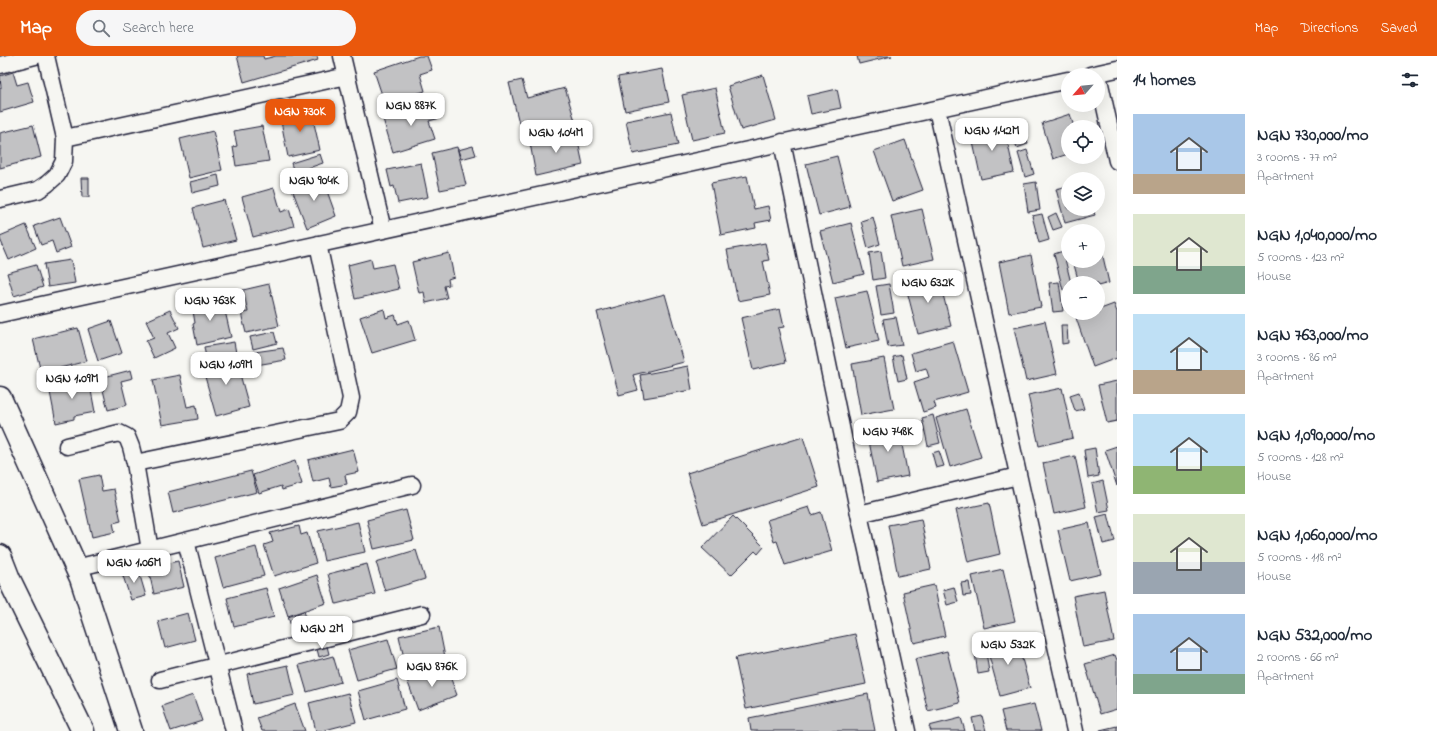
<!DOCTYPE html>
<html lang="en">
<head>
<meta charset="utf-8">
<style>
  :root { --surface:#fff; --page:#f6f6f7; --text:#1f2937; --muted:#747a83; --accent:#ea580c }
  body { margin:0; font-family:"Indie Flower",sans-serif; background:var(--page); color:var(--text); height:100vh; display:flex; flex-direction:column; font-size:15px; white-space:nowrap }
  * { box-sizing:border-box; margin:0 }
  p { font-size:13px; color:var(--muted) }
  .icon { flex:none; width:22px; height:22px; fill:none; stroke:currentColor; stroke-width:2; stroke-linecap:round; stroke-linejoin:round }
  .map { position:relative; flex:1; overflow:hidden }
  .side { display:flex; flex-direction:column; background:var(--surface); width:320px }
  .side>* { flex:none }
  .needle { width:26px; rotate:243deg }
  .buttons { position:absolute; left:1061px; top:12px; display:grid; gap:8px }
  .buttons a { display:grid; place-items:center; width:44px; height:44px; border-radius:50%; background:var(--surface); box-shadow:0 4px 16px #0002; font-size:20px }
  .price { position:absolute; translate:-50% -34px; padding:0 9px; border-radius:8px; background:#fff; color:#222; font-size:13px; line-height:26px; filter:drop-shadow(0 1px 2px #0008) }
  .price::after { content:''; position:absolute; left:50%; top:24px; width:12px; height:9px; margin-left:-6px; background:inherit; clip-path:polygon(0 0,100% 0,50% 100%) }
  .price.current { background:var(--accent); color:#fff }
  ul { padding:0; list-style:none }
  li { display:flex; align-items:center; gap:12px; height:100px; padding:0 16px }
  li span { display:grid; place-items:center; flex:none; width:112px; height:80px; border-radius:0px; color:#555 }
  li>.icon { margin-inline-start:auto }
  span .icon { width:48px; height:48px; fill:#fffc; stroke-width:1 }
  li b { font-size:17px }
  h2 { display:flex; justify-content:space-between; align-items:center; height:48px; padding:0 16px; font-size:17px }
  header { display:flex; align-items:center; gap:24px; box-sizing:border-box; height:56px; padding:0 20px; background:var(--accent); color:#fff }
  header strong { font-size:19px }
  nav { display:flex; gap:22px; margin-inline-start:auto; font-size:14px }
  .search { width:280px; height:36px; background:var(--page); display:flex; align-items:center; gap:10px; box-sizing:border-box; padding:0 14px; border-radius:22px; color:var(--muted); font-size:15px }
  main { display:flex; flex:1; min-height:0 }
  .map>svg:first-child { display:block }
  .building { fill:#c2c2c4; stroke:#22223b }
  .lines { fill:none; stroke-linecap:round; stroke-linejoin:round }
  .street-casing { stroke:#22223b; stroke-width:19 }
  .secondary-casing { stroke:#22223b; stroke-width:25 }
  .street { stroke:#f6f6f2; stroke-width:16 }
  .secondary { stroke:#f6f6f2; stroke-width:22 }
</style>
</head>
<body>
<header>
<strong>Map</strong>
<div class="search"><svg class="icon" aria-label="search" viewBox="0 0 24 24"><circle cx="10" cy="10" r="6"/><path d="M15 15l6 6"/></svg>Search here</div>
<nav><a>Map</a><a>Directions</a><a>Saved</a></nav>
</header>
<main>
<div class="map">
<svg width="1117" height="675" viewBox="0 0 1117 675">
  <rect width="100%" height="100%" fill="#f6f6f2"/>
  <filter id="ink" filterUnits="userSpaceOnUse"><feTurbulence type="fractalNoise" baseFrequency=".025" numOctaves="2"/><feDisplacementMap in="SourceGraphic" scale="8" xChannelSelector="R" yChannelSelector="G"/><feConvolveMatrix kernelMatrix="1 2 1 2 8 2 1 2 1" color-interpolation-filters="sRGB"/></filter>
  <g filter="url(#ink)">
    <path class="building" d="M237 0H263L264 3 276 0H317L318 4 244 26Z
      M419 0H427L432 14 420 18 425 35 385 48 374 15Z
      M857 0H892L859 8Z
      M662 13 669 46 625 55 618 21Z
      M13 16 17 29 28 26 34 46 0 56V33L1 32 0 20Z
      M763 19 776 64 741 74 728 30Z
      M522 24 527 42 565 32 575 65 528 77 525 65 519 67 509 27Z
      M715 32 725 77 692 84 682 39Z
      M837 33 841 52 811 58 807 40Z
      M436 47 440 62 429 65 435 83 393 96 383 63Z
      M311 54 320 94 288 101 280 60Z
      M671 56 678 89 633 98 626 65Z
      M1070 58 1074 71H1068V98L1053 103 1042 67Z
      M1020 66 1028 88 1017 92 1010 69Z
      M33 69 41 101 0 112V77Z
      M262 70 269 105 236 110 233 91 237 90 234 75Z
      M1004 70 1014 116 981 123 971 77Z
      M213 75 222 114 189 122 180 83Z
      M576 76 583 109 536 120 530 87Z
      M905 84 923 134 892 145 874 95Z
      M473 90 476 99 461 103 458 94Z
      M457 91 466 129 440 134 432 97Z
      M1027 94 1034 118 1025 121 1018 97Z
      M320 98 323 107 294 117 291 107Z
      M837 100 850 151 819 159 806 108Z
      M421 107 428 141 398 147 394 130 391 131 387 114Z
      M218 119 220 130 192 137 190 126Z
      M747 120 754 153 768 150 771 164 755 167 756 172 721 179 711 127Z
      M322 121 336 160 307 172 292 133Z
      M81 122H89V141H82Z
      M1036 126 1040 154 1028 156 1024 128Z
      M1068 130V153H1093L1095 159 1065 167 1056 133Z
      M274 132 281 156 289 153 294 170 253 181 242 141Z
      M224 144 236 184 203 192 193 152Z
      M922 153 934 203 902 210 891 160Z
      M1056 157 1062 171 1053 174 1048 161Z
      M1042 158 1049 184 1039 187 1032 160Z
      M60 161 71 191 56 197 52 185 41 189 34 170Z
      M873 161 880 188 868 192 861 165Z
      M851 167 864 218 833 226 820 175Z
      M26 169 36 192 9 204 0 183V180Z
      M765 187 769 204 763 205 770 239 738 245 727 194Z
      M1098 192H1101L1109 227 1098 230V227H1079L1073 205H1098Z
      M881 195 885 222 873 224 869 197Z
      M1063 195 1071 227H1068V233L1063 234 1054 198Z
      M449 197 454 221 448 223 449 229 444 230 447 242 426 247 424 236 419 237 412 206Z
      M1031 199 1041 251 1009 257 999 206Z
      M371 203 373 212 393 208 399 233 355 243 348 209Z
      M71 204 75 227 48 231 44 208Z
      M36 209 43 231 14 240 7 217Z
      M938 219 951 270 918 278 905 227Z
      M1059 226 1063 255 1053 256 1049 227Z
      M269 228 279 270 246 277 241 257 248 256 243 234Z
      M889 228 894 257 881 259 876 230Z
      M867 235 879 285 846 292 835 242Z
      M665 238 684 306 633 319 638 334 619 339 597 256Z
      M222 242 231 281 197 289 193 268 195 267 192 249Z
      M1114 248 1117 256V302L1093 311 1076 262 1089 257H1098V254Z
      M384 253 386 262 395 259 398 268 409 264 415 284 372 297 360 261Z
      M780 253 784 271 778 272 786 306 753 314 741 262Z
      M170 254 179 272 168 277 175 292 154 302 146 285 154 282 146 265Z
      M896 261 902 289 888 291 883 263Z
      M111 265 122 297 98 305 88 273Z
      M1045 265 1057 318 1026 325 1014 272Z
      M1061 269H1067L1068 287 1062 288Z
      M78 272 87 305 60 312 62 321 43 325 33 283Z
      M274 276 277 287 253 293 250 281Z
      M953 285 968 336 934 346 936 352 923 356 914 326 929 321 926 312 916 315 911 297Z
      M234 286 236 297 206 302 204 291Z
      M283 292 286 304 256 309 254 296Z
      M902 299 907 323 898 325 893 301Z
      M235 300 249 351 216 360 202 310Z
      M884 302 894 353 861 359 852 308Z
      M688 310 692 334 644 342 640 319Z
      M131 314 133 322 121 325 127 349 108 354 100 322Z
      M180 319 187 351 196 349 198 363 162 369 153 324Z
      M89 324 95 356 74 360V363L56 367 49 331Z
      M1117 325V365L1107 367 1098 329Z
      M1062 332 1073 382 1039 390 1028 339Z
      M1079 336 1084 353 1075 355 1070 339Z
      M966 353 981 401 950 411 936 362Z
      M933 359 940 387 928 390 922 362Z
      M898 368 908 420 877 426 867 375Z
      M803 381 819 431 703 468 687 417Z
      M1117 390V430L1105 394Z
      M1095 392 1099 420 1088 422 1084 394Z
      M353 393 359 416 345 419 347 428 331 431 329 422 313 426 308 404Z
      M939 395 944 410 936 412 932 397Z
      M1075 400 1086 451 1054 458 1043 407Z
      M295 405 302 428 282 434 281 430 259 437 253 419Z
      M251 415 257 436 173 457 168 436Z
      M99 419 102 435 114 433 121 465 113 467 115 476 92 481 79 423Z
      M1103 425 1109 454 1098 456 1092 428Z
      M989 447 1000 498 968 506 956 454Z
      M809 451 812 459 821 456 832 495 785 509 777 485 774 486 767 464Z
      M406 454 414 484 374 493 367 464Z
      M1108 458 1115 485 1103 488 1096 461Z
      M733 460 764 491 758 498 755 495 731 519 702 492Z
      M921 463 931 513 898 520 888 469Z
      M358 466 365 496 324 505 318 475Z
      M1089 467 1101 518 1070 525 1058 474Z
      M299 470 301 479 307 477 316 507 274 520 264 489 273 486 270 477Z
      M256 491 264 520 223 531 215 502Z
      M416 494 425 523 385 535 376 506Z
      M178 505 184 531 154 538 148 512Z
      M367 508 375 538 336 548 328 518Z
      M138 513 146 540 131 544 122 517Z
      M1003 513 1015 565 984 572 972 520Z
      M317 519 326 547 288 560 279 532Z
      M969 526 971 539 963 540 961 527Z
      M934 529 945 580 914 587 903 536Z
      M954 531 958 546 947 549 943 534Z
      M266 532 274 561 234 571 227 542Z
      M1104 534 1114 585 1083 591 1073 540Z
      M304 555 307 565 291 570 288 561Z
      M188 557 195 584 165 592 158 565Z
      M439 571 445 601 406 611 399 580Z
      M855 578 866 628 746 653 735 602Z
      M1016 581 1030 632 1000 640 986 589Z
      M388 583 397 613 357 624 348 594Z
      M326 586 329 598 319 601 316 589Z
      M985 589 989 616 978 618 974 590Z
      M947 595 960 647 928 655 915 603Z
      M1115 599 1117 604V653L1100 658 1085 608Z
      M333 600 341 626 307 636 299 609Z
      M288 609 295 639 253 648 247 618Z
      M446 610 457 639 418 654 407 624Z
      M397 624 405 653 366 664 358 635Z
      M348 637 356 666 321 675H316L309 647Z
      M868 638 875 675H751L749 662Z
      M193 639 202 665 171 675 162 650Z
      M295 648 305 675H262L257 662Z
      M1034 648 1041 675H1006L1001 655Z
      M982 660 986 675H975L972 662Z
      M961 662 965 675H931L929 670Z
      M1117 670V675H1100V674Z"/>
    <g class="lines">
      <defs>
        <path id="street" d="M342 0 383 174
          M0 9 35 0
          M1090 19 1117 13
          M1098 19 1117 105
          M937 53 1075 675
          M65 82 347 20
          M782 86 859 458 907 675
          M0 143 38 134 47 128 57 119 64 105 65 82 46 0
          M0 258 1068 24
          M67 390 119 377 127 381 131 391 135 407 150 494
          M135 407 339 365 348 356 351 342 318 188
          M859 458 1018 420
          M186 485 234 675
          M76 512 412 429
          M160 624 422 558"/>
        <path id="secondary" d="M0 342 81 522 131 675
          M0 500 9 523 83 675"/>
      </defs>
      <use href="#street" class="street-casing"/>
      <use href="#secondary" class="secondary-casing"/>
      <use href="#street" class="street"/>
      <use href="#secondary" class="secondary"/>
    </g>
  </g>
</svg>
<div class="buttons">
<a><svg class="needle" viewBox="-14 -14 28 28"><path d="M0-13l5 13h-10z" fill="#e53935"/><path d="M0 13l5-13h-10z" fill="#747a83"/></svg></a>
<a><svg class="icon" aria-label="locate" viewBox="0 0 24 24"><circle cx="12" cy="12" r="6"/><path d="M12 2v4M12 18v4M2 12h4M18 12h4"/></svg></a>
<a><svg class="icon" aria-label="layers" viewBox="0 0 24 24"><path d="M12 4l9 5-9 5-9-5zM3 14l9 5 9-5"/></svg></a>
<a>+</a>
<a>−</a>
</div>
<b class="price" style="left:411px;top:71px">NGN 887K</b>
<b class="price current" style="left:300px;top:77px">NGN 730K</b>
<b class="price" style="left:992px;top:96px">NGN 1.42M</b>
<b class="price" style="left:556px;top:98px">NGN 1.04M</b>
<b class="price" style="left:314px;top:146px">NGN 904K</b>
<b class="price" style="left:928px;top:248px">NGN 632K</b>
<b class="price" style="left:210px;top:266px">NGN 763K</b>
<b class="price" style="left:226px;top:330px">NGN 1.09M</b>
<b class="price" style="left:72px;top:344px">NGN 1.09M</b>
<b class="price" style="left:888px;top:397px">NGN 748K</b>
<b class="price" style="left:134px;top:528px">NGN 1.06M</b>
<b class="price" style="left:322px;top:594px">NGN 2M</b>
<b class="price" style="left:1008px;top:610px">NGN 532K</b>
<b class="price" style="left:432px;top:632px">NGN 876K</b>
</div>
<section class="side">
<h2>14 homes<svg class="icon" aria-label="filters" viewBox="0 0 24 24"><path d="M4 7h16M4 17h16"/><circle cx="9" cy="7" r="2"/><circle cx="15" cy="17" r="2"/></svg></h2>
<ul>
<li><span style="background:linear-gradient(#a9c7e8 75%,#b9a48a 0)"><svg class="icon" aria-label="home" viewBox="0 0 24 24"><path d="M3 11l9-7 9 7M6 9v11h12V9"/></svg></span><div><b>NGN 730,000/mo</b><p>3 rooms · 77 m²</p><p>Apartment</p></div></li>
<li><span style="background:linear-gradient(#dfe7d0 65%,#7fa58c 0)"><svg class="icon" aria-label="home" viewBox="0 0 24 24"><path d="M3 11l9-7 9 7M6 9v11h12V9"/></svg></span><div><b>NGN 1,040,000/mo</b><p>5 rooms · 123 m²</p><p>House</p></div></li>
<li><span style="background:linear-gradient(#bfe0f5 70%,#b9a48a 0)"><svg class="icon" aria-label="home" viewBox="0 0 24 24"><path d="M3 11l9-7 9 7M6 9v11h12V9"/></svg></span><div><b>NGN 763,000/mo</b><p>3 rooms · 86 m²</p><p>Apartment</p></div></li>
<li><span style="background:linear-gradient(#bfe0f5 65%,#8fb573 0)"><svg class="icon" aria-label="home" viewBox="0 0 24 24"><path d="M3 11l9-7 9 7M6 9v11h12V9"/></svg></span><div><b>NGN 1,090,000/mo</b><p>5 rooms · 128 m²</p><p>House</p></div></li>
<li><span style="background:linear-gradient(#dfe7d0 60%,#9aa5b1 0)"><svg class="icon" aria-label="home" viewBox="0 0 24 24"><path d="M3 11l9-7 9 7M6 9v11h12V9"/></svg></span><div><b>NGN 1,060,000/mo</b><p>5 rooms · 118 m²</p><p>House</p></div></li>
<li><span style="background:linear-gradient(#a9c7e8 75%,#7fa58c 0)"><svg class="icon" aria-label="home" viewBox="0 0 24 24"><path d="M3 11l9-7 9 7M6 9v11h12V9"/></svg></span><div><b>NGN 532,000/mo</b><p>2 rooms · 66 m²</p><p>Apartment</p></div></li>
</ul>
</section>
</main>
</body>
</html>
